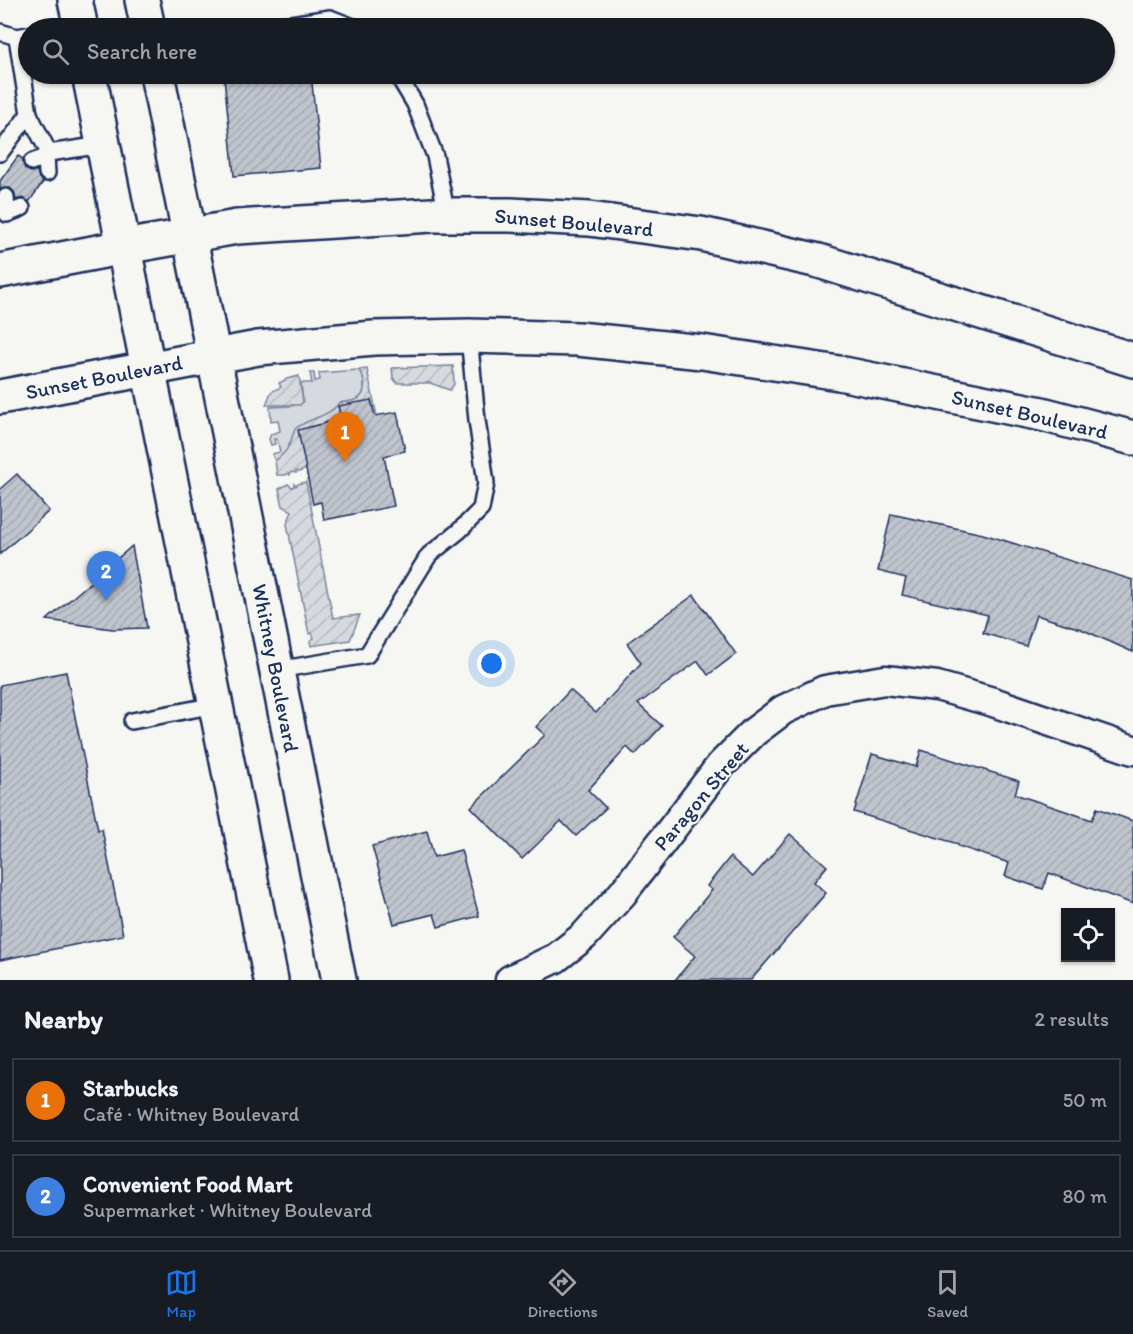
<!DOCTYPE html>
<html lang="en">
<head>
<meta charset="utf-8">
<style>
	:root { --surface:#171b24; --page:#20242c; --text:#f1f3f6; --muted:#9ea1a6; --line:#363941; --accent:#1a73e8 }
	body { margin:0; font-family:Itim,sans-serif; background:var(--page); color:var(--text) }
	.controls { position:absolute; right:18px; bottom:18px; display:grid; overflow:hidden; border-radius:0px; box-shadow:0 2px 4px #0004 }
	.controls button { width:54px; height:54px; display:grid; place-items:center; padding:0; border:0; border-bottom:2px solid var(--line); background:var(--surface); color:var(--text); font:30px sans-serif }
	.you { position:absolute; left:492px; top:664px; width:21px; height:21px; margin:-15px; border:4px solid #fff; border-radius:50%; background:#1a73e8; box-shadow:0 0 0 9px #1a73e833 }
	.badge { display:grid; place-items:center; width:39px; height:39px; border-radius:50%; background:var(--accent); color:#fff; font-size:20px; font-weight:700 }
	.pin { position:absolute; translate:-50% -50px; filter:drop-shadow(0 2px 3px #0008) }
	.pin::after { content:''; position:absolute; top:32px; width:21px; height:18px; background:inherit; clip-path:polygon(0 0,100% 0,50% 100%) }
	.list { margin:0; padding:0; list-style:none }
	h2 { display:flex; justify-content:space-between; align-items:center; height:78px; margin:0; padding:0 24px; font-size:26px }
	h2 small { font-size:20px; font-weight:400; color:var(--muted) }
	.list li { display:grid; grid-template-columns:39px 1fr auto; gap:18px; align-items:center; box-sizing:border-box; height:84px; margin:0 12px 12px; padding:0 12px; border:2px solid var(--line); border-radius:0px }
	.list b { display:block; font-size:22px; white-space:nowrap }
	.list p { margin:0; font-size:20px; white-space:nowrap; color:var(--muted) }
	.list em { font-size:20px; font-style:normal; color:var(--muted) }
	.icon { flex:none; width:33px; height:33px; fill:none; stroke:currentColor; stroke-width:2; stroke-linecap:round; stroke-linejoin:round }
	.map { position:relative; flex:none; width:1133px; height:980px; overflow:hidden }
	.search { position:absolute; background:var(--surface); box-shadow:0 2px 4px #0004; left:18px; right:18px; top:18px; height:66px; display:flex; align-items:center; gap:15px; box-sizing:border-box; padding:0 21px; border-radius:33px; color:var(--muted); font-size:22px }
	.sheet { height:270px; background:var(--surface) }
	nav { display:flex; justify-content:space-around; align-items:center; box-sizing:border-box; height:84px; border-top:2px solid var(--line); background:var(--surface); font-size:16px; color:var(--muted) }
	nav a { display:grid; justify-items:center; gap:3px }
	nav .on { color:var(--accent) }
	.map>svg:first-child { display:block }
	.grass { fill:#d6d9dd; stroke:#78849e; stroke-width:1.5 }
	.garden { fill:url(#garden-furrows); stroke:#78849e; stroke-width:1.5 }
	.building { fill:url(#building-hatch); stroke:#1b2f5e; stroke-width:1.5 }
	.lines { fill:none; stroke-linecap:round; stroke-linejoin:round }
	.service-casing { stroke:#1b2f5e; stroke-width:20 }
	.minor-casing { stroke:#1b2f5e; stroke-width:33 }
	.tertiary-casing { stroke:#1b2f5e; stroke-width:38 }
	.secondary-casing { stroke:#1b2f5e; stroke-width:38 }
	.service { stroke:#f6f6f2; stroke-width:15 }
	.minor { stroke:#f6f6f2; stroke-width:28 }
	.tertiary { stroke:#f6f6f2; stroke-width:33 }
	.secondary { stroke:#f6f6f2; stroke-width:33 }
	.labels { text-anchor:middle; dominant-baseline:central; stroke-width:4.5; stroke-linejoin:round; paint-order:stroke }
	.street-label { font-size:21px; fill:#1b2f5e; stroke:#f6f6f2 }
</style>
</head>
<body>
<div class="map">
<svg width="1133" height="980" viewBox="0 0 1133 980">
	<defs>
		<pattern id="garden-furrows" width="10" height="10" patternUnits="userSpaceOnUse" patternTransform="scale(1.5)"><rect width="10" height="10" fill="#d6d9dd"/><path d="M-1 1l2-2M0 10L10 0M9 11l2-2" fill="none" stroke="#b7bbc0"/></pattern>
		<pattern id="building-hatch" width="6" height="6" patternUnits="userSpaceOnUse" patternTransform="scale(1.5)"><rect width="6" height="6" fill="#c0c4cd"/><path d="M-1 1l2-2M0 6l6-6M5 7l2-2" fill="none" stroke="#a4a9b2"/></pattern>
	</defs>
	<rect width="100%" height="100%" fill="#f6f6f2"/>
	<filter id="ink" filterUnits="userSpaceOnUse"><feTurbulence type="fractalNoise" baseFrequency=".0167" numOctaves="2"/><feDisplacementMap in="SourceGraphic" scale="12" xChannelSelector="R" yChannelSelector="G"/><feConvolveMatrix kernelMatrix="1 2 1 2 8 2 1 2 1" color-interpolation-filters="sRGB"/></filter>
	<g filter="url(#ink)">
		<path class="grass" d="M358,370c5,4 5,6 6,13 2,18 -10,18 -25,20l-5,7 -41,26 -6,16 -12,9 -3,-7 8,-2 -3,-13h-3l1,5 -4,1 -2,-6 2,-5 9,-3 -2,-11 -7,1 -1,-14 22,-1 11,-4 -2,-19h11l-2,-10h4l1,8 5,-1 -1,-7z"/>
		<g class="garden">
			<path d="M453,366l1,18 -4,6 -20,-7h-33l-4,-5 -1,-10z"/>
			<path d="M367,369l10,47h-2l-4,-16 -32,6 2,13 -15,3 -20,47 -7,3 -3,-1v2l-5,-1 -1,3 -2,-2 -2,2h-9l-2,-14c14,-11 14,-15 20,-32 13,-11 34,-12 44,-26 15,-2 27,-2 25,-20 -1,-7 -1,-9 -6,-13z"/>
			<path d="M299,376l4,26 -3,3h-34l5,-13 10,-5 -2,-4 8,-4z"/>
			<path d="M306,482l27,136 27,-3 -10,25 -39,6 -1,-5 4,-3 -2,-5 -3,1 -22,-110 5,-13 -9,-5 -4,-17 9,-5 4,3 2,-1v-2l2,2 2,-2z"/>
		</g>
		<g class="building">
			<path d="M259,74h52l10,94 -87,8 -10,-99z"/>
			<path d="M18,156l5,3 2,10 6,3 6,-1 2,7 4,4 -14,20 -6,-4 -7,2 -2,-8 -4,-4 -10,1v-8z"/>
			<path d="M371,400l4,16 22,-4 8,39 -21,5 10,50 -70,14 -3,-18 -8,2 -15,-74 43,-11 -3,-13z"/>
			<path d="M17,474l32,37 -49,43v-65z"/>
			<path d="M891,514l92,20 150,46v72l-52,-23 -45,-14 -10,31 -43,-13 5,-18 -86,-20 4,-17 -28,-7z"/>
			<path d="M132,546l15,82 -35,1 -65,-9z"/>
			<path d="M694,595l42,59 -28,21 -10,-14 -60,43 24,22 -27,29 -8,-8 -39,43 18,18 -30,28 -15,-15 -39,38 -51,-52 74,-72 -9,-8 34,-37 26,23 45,-50 -14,-20z"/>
			<path d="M66,672l32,158 4,-1 21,106 -123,25v-275z"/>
			<path d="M921,750l98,31 -4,13 77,26 5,-12 36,13v83l-84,-31 -6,16 -38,-13 4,-13 -51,-17v-2l-104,-32 18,-58 44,13z"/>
			<path d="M427,831l7,26 27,-7 18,66 -41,11 -4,-13 -40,10 -22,-78z"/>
			<path d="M790,834l37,32 -13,16 12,11 -75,87h-76l20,-24 -22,-19 39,-47 -5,-4 23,-29 23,20z"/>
		</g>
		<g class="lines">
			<defs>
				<g id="service">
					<path d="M265,28l65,-10 26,10"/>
					<path d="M0,32l17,5 11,-2"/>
					<path d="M397,74l18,30 20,52 12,59"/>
					<path d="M29,114l20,39 -3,4"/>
					<path d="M0,153l29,-39 -12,-77"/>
					<path d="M49,153l53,-8"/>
					<path d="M32,162l14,-5 1,16"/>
					<path d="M6,197l1,17 15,-6"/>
					<path d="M277,670l90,-15 62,-100 30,-24 22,-22 5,-26 -9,-63 -8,-84"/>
					<path d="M132,721l83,-16"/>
				</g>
				<path id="minor" d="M510,980l46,-22 28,-22 38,-42 98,-128 34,-34 29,-22 42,-20 60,-10 52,6 56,16 140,48"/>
				<g id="tertiary">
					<path d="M75,0l6,28"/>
					<path d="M142,0l6,28"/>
					<path d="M89,74l182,906"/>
					<path d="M157,74l182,906"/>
				</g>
				<g id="secondary">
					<path d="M0,271l124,-24 113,-20 195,-12h78l79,4 112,15 118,27 314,99"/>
					<path d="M0,397l258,-49 116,-10 95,-2 109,3 124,13 137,21 203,41 91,24"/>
				</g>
			</defs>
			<use href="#service" class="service-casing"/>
			<use href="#minor" class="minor-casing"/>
			<use href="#tertiary" class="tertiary-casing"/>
			<use href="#secondary" class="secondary-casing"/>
			<use href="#service" class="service"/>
			<use href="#minor" class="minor"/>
			<use href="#tertiary" class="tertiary"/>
			<use href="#secondary" class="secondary"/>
		</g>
	</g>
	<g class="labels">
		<g class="street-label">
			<text transform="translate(574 222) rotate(5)">Sunset Boulevard</text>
			<text transform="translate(104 377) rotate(-11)">Sunset Boulevard</text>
			<text transform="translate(1030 414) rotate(13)">Sunset Boulevard</text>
			<text transform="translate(276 668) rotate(79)">Whitney Boulevard</text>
			<text transform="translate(701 796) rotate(-50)">Paragon Street</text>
		</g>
	</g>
</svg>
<div class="controls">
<button><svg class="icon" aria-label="locate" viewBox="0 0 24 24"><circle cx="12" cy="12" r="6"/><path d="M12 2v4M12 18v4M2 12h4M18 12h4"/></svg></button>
</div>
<div class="you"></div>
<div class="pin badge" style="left:345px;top:462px;background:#e8710a">1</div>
<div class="pin badge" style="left:106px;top:601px;background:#3f7fe0">2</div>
<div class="search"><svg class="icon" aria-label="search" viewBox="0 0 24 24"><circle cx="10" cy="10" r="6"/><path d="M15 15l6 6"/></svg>Search here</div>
</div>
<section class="sheet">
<h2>Nearby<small>2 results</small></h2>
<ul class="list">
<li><span class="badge" style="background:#e8710a">1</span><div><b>Starbucks</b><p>Café · Whitney Boulevard</p></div><em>50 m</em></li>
<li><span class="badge" style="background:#3f7fe0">2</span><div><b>Convenient Food Mart</b><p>Supermarket · Whitney Boulevard</p></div><em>80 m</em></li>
</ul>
</section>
<nav>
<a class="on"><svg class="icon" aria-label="map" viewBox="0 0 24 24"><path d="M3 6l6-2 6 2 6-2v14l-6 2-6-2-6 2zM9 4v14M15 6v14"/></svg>Map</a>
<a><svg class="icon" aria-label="directions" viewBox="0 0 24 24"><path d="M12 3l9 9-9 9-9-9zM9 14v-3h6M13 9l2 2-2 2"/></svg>Directions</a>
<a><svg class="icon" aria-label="saved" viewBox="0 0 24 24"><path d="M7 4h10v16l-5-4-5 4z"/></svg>Saved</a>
</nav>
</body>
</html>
